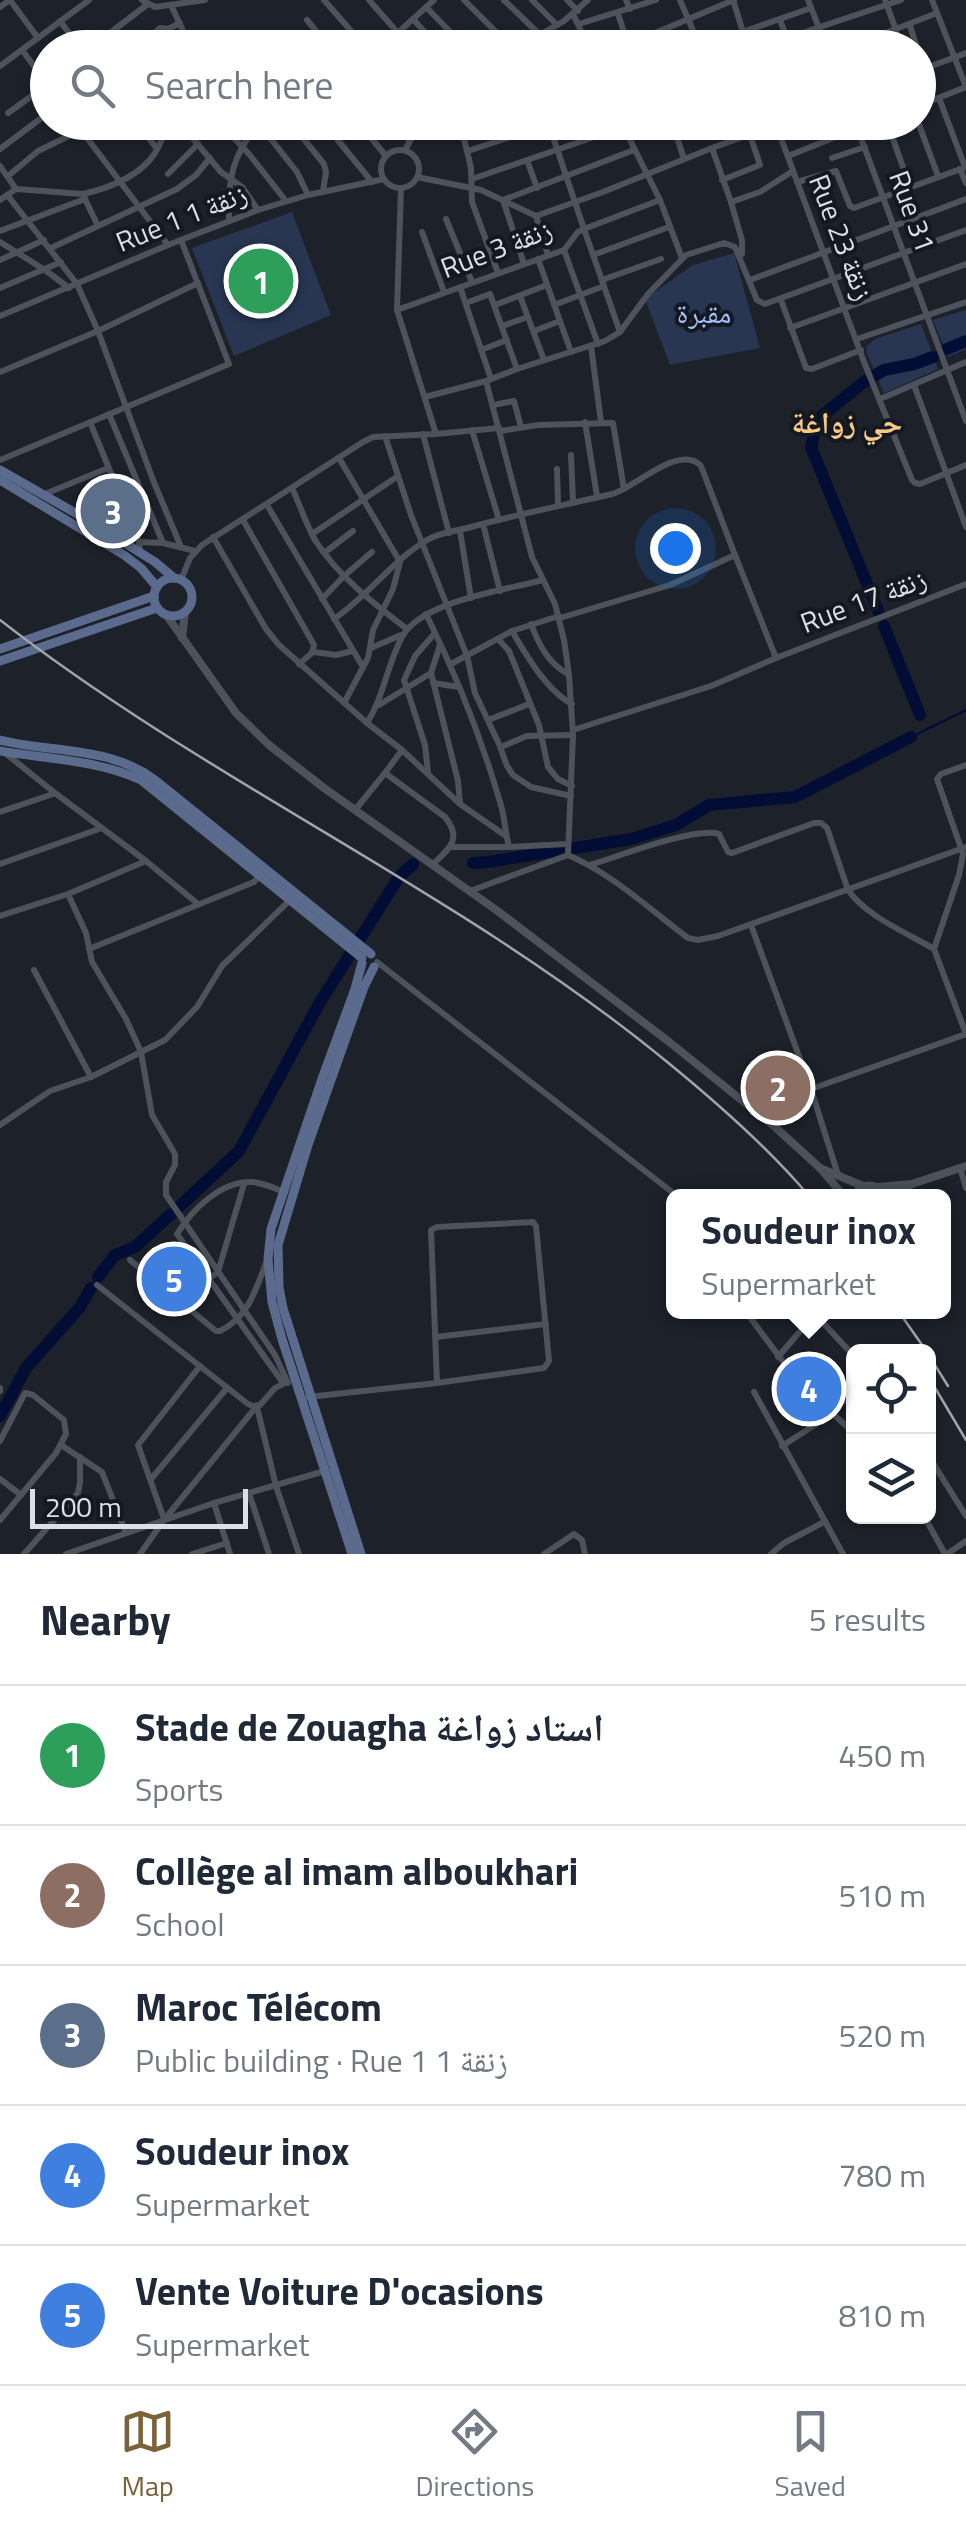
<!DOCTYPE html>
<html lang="en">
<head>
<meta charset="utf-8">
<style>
	:root { --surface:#fff; --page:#f6f6f7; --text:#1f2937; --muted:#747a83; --line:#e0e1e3; --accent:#7c6239 }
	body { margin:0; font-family:"Titillium Web","Noto Naskh Arabic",sans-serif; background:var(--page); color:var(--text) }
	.controls { position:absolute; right:30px; bottom:30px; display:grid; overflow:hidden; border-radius:15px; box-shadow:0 2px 8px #0004 }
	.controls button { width:90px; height:90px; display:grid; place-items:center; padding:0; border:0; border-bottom:2px solid var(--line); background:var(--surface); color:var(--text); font:50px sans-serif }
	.scale { position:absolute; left:30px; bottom:25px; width:218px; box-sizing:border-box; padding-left:10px; border:5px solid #dce0e6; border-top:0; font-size:28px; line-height:35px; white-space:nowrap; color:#dce0e6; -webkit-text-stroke:8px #141820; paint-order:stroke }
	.you { position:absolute; left:675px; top:548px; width:35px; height:35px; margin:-25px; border:8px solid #fff; border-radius:50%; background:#1a73e8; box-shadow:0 0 0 15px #1a73e833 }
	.badge { display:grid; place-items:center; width:65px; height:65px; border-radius:50%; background:var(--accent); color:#fff; font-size:32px; font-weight:700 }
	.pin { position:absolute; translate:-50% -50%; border:5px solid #fff; box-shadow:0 2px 10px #0006 }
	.popup { position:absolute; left:666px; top:1189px; width:285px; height:130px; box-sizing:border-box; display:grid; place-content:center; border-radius:15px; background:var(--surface); filter:drop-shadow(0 2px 8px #0005); font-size:32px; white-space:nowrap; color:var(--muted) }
	.popup b { font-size:38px; color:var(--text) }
	.popup::after { content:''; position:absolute; left:50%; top:100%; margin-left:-20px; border:20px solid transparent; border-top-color:var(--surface) }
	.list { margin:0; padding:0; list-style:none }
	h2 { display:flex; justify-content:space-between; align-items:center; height:130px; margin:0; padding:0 40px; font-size:42px }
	h2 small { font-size:32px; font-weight:400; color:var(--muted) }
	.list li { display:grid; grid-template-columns:65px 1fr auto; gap:30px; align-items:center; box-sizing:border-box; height:140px; padding:0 40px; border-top:2px solid var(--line) }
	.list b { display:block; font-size:38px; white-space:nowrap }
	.list p { margin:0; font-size:32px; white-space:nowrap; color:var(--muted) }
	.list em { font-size:32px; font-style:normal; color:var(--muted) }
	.icon { flex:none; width:55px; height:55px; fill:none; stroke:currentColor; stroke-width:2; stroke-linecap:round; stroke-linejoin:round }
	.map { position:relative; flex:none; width:966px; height:1554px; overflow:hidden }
	.search { position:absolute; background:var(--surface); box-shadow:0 2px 8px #0004; left:30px; right:30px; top:30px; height:110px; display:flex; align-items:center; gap:25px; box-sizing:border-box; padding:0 35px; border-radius:55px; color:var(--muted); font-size:38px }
	.sheet { height:830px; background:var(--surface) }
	nav { display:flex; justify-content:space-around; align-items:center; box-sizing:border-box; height:140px; border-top:2px solid var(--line); background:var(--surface); font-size:28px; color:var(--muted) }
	nav a { display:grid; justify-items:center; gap:5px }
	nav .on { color:var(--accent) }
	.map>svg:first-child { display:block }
	.green { fill:#293652 }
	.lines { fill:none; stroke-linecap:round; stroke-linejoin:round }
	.stream { stroke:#020d35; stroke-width:2.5 }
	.river { stroke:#020d35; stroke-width:12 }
	.minor { stroke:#4d525c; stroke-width:6 }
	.tertiary { stroke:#4d525c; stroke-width:8 }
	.secondary { stroke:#5b6b8d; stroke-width:9 }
	.rail { stroke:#a0a4ab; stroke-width:2.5 }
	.labels { text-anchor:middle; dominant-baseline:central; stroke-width:8; stroke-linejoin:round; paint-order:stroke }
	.street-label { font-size:28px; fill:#dce0e6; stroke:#141820 }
	.park-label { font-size:28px; fill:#a4c0fb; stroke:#141820 }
	.neighbourhood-label { font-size:30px; font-weight:bold; fill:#fac987; stroke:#141820 }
</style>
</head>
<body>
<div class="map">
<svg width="966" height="1554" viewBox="0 0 966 1554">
	<rect width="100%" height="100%" fill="#1d212a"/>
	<g class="green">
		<path d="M292,212l39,103 -97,41 -42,-108z"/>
		<path d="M734,253l26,95 -90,17 -25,-66 48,-34z"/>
		<path d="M966,310v39l-18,8 -15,-37z"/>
		<path d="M921,324l17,45 -54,24 -18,-42 1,-5 8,-7z"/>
	</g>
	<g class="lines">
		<path class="stream" d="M911,737l55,-27"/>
		<g class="river">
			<path d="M947,349l19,-8"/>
			<path d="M879,613l-68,-166 7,-28 46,-37 20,-12 30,-6 19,-7"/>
			<path d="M884,626l36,89"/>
			<path d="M473,863l15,-1 143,-23 45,-14 33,-20 86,-8 116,-60"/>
			<path d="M180,1206l59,-55 81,-149 79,-125 14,-13"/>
			<path d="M98,1277l17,-22 20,-8 36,-33"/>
			<path d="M0,1416l26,-48 54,-61 11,-19"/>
		</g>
		<g class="minor">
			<path d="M10,0l28,38"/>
			<path d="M142,0l13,7 50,-7"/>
			<path d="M324,0l42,48"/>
			<path d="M369,0l29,33 8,15"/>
			<path d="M464,0l48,48"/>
			<path d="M504,0l35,34"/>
			<path d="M532,0l25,25"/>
			<path d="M567,0l11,11"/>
			<path d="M626,0l4,9"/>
			<path d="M680,0l20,47 111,-39"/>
			<path d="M733,0l15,48"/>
			<path d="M808,0l19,48"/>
			<path d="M885,0l11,30"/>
			<path d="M932,0l34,87"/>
			<path d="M171,5l20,43"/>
			<path d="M0,7l10,-7"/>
			<path d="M426,7l40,41"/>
			<path d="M573,14l16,34"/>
			<path d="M618,14l10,30"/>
			<path d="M413,19l26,29"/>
			<path d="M307,20l23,28"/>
			<path d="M780,20l11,28"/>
			<path d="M60,21l20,27"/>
			<path d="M579,24l77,-24"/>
			<path d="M910,26l7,22"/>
			<path d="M884,34l4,14"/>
			<path d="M787,38l114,-38"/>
			<path d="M149,39l6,9"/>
			<path d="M90,48l58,-44"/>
			<path d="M139,48l21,-20 8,1 12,-6"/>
			<path d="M381,48l53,-48"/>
			<path d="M516,48l48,-27 24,-21"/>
			<path d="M619,48l115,-48"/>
			<path d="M847,48l90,-35"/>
			<path d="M22,50l26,35"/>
			<path d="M918,51l7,18"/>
			<path d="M0,66l89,-66"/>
			<path d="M918,71l48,-18"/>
			<path d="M939,98l26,69"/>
			<path d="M918,106l48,-19"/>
			<path d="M8,113l39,-28"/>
			<path d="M75,122l93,123"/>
			<path d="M137,122l20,27"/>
			<path d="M179,122l42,50 21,15 16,23"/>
			<path d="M219,122l30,32 37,47"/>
			<path d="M290,122l34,42 2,8 -3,19"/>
			<path d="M323,122l49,60"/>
			<path d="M358,122l28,34"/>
			<path d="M392,122l17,18"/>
			<path d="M460,122l11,46 1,34 26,71"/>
			<path d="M621,122l39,78 22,58"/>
			<path d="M672,122l12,37"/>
			<path d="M729,122l7,17"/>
			<path d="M775,122l89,240 48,118 3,3 5,1 46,-19"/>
			<path d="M855,122l111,299"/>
			<path d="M887,122l23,65"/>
			<path d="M918,122l20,54"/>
			<path d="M259,124l38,48 11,23"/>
			<path d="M462,126l10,-4"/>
			<path d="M712,148l19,54 29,-10 33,-21"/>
			<path d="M0,149l48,-36"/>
			<path d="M405,150l16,-28"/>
			<circle cx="400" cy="169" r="19"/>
			<path d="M468,151l87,-29"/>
			<path d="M788,156l85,-34"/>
			<path d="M832,158l33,-11"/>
			<path d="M527,160l10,28"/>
			<path d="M0,166l16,23"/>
			<path d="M960,169l6,14"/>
			<path d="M168,174l30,-30"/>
			<path d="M8,176l30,-25 43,-21"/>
			<path d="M417,177l64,13 55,26 12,39"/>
			<path d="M472,179l151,-52"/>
			<path d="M722,180l38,-15 -10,-30"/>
			<path d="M797,182l39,-11 14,35 4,2 112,-41"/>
			<path d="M401,188l-4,122 39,124"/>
			<path d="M8,196l69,88 21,47 55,149 28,67"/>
			<path d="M85,199l13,27"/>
			<path d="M0,200l16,-11 67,5"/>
			<path d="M731,202l11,38v14"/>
			<path d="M536,216l67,-24 109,-44 72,-26"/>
			<path d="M446,219l26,63"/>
			<path d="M229,220c-1,-42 3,-65 31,-98"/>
			<path d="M0,231l85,-32 -2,-5c26,-6 57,-18 72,-41 6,-10 10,-21 15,-31"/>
			<path d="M422,232l22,60"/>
			<path d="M0,242l45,28 24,18"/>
			<path d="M51,248l126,-59 19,-14 14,-17"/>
			<path d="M564,250l34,94"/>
			<path d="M593,255l76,-28"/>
			<path d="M538,259l33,93"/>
			<path d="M0,260l44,-20"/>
			<path d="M524,264l-21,-64 131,-50"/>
			<path d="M602,280l59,-21"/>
			<path d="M750,280l216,-81"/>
			<path d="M460,287l31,92"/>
			<path d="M0,288l61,-26"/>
			<path d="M520,296l24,64"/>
			<path d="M781,300l25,68 6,1 49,-19"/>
			<path d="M466,303l24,-9 27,75"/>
			<path d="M495,305l52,-20"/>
			<path d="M554,305l50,-19"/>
			<path d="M397,310l167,-60 14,-18 6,-3 -36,-107"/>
			<path d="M0,316l168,-71 90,-35 50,-15 76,-16"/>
			<path d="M502,326l26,-9"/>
			<path d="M790,328l176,-64"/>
			<path d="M534,331l26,-10"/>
			<path d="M620,332l-36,-103 76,-29"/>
			<path d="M857,339l109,-37"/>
			<path d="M591,346l10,76"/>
			<path d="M481,350l26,-10"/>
			<path d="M0,372l98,-41 100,-48"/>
			<path d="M486,381l46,176 23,47 9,36 5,35 4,60 -5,120"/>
			<path d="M914,385l52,142"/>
			<path d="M425,397l61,-16 31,-12 88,-28 15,-9 28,-38 38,-39 38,-12 11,4 22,53 8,4 201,-74"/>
			<path d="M880,399l86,-37"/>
			<path d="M493,405l21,-4 7,26"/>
			<path d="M109,414l54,129"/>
			<path d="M90,422l49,120 1,9"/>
			<path d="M585,422l12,74"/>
			<path d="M472,430l27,90"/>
			<path d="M500,431l38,-6 75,-2 11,66"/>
			<path d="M423,434l26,99"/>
			<path d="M385,436l26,79 56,141 8,37 24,51 8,22 6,9 18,12 40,9"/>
			<path d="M571,455l2,46"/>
			<path d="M339,458l61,104 -7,27 -20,41 -5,28 -24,45"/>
			<path d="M0,460l229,-96 -48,-124"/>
			<path d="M557,469l1,35"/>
			<path d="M292,488c8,17 14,36 23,52 22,35 59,64 92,89"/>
			<path d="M45,494l63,-26"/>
			<path d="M267,505l96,162"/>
			<path d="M243,520l71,125 -2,8 -13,11"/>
			<path d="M94,523l32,-9"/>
			<path d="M483,524l17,67"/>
			<path d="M460,531l11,67"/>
			<path d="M312,534l86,-58"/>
			<path d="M213,537l53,92 13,16 88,78 35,27 58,54 46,32"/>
			<path d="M139,542l24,1 32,8"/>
			<path d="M324,553l29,-22"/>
			<path d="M181,580l9,-22 12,-13 161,-103 10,-5 63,-3 63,-6"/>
			<path d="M322,599l22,-23 28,-24"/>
			<path d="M426,614c30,60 55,123 74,188 5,15 5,30 9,45"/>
			<path d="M560,618l110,-33 65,-30 41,103 -65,28 -138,44"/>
			<path d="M334,619c34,-23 59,-59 93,-79 13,-8 30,-9 44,-13 47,-13 94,-22 141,-33 23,-6 67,-51 89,-28l34,89"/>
			<path d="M531,624c8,21 17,39 37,50"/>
			<path d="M512,631c14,24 35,60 60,73"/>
			<path d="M498,639l11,12 30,74 9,42 10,12 14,7"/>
			<path d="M440,645l-9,28 27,108 2,22"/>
			<path d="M371,648l30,-13"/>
			<path d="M314,652l22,3 17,-4"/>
			<path d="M776,658l190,-74"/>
			<path d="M451,664l61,-33 47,-15"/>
			<path d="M433,683l26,4"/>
			<path d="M379,705l52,-32"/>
			<path d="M488,720l41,-16"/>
			<path d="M367,723c17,-27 20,-58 35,-86 19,-36 104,-47 141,-57"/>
			<path d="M501,747l26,-11 46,-1"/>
			<path d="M966,765l-25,9 -4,5 26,75 -4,21 -25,74 32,85"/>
			<path d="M428,772l-3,-27 -21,-65 11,-24 20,-23"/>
			<path d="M385,773l17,-23"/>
			<path d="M355,810l30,-37 60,44c18,22 4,32 -12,47"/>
			<path d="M0,812l53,-18"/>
			<path d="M451,847h58l58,-3"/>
			<path d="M146,861l52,43"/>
			<path d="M0,864l99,-35"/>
			<path d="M590,865c27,-8 107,-39 129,-31l9,18 4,1 82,-30h7l6,5 21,62c18,26 59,43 86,59"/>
			<path d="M470,891l98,-36c46,20 80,53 120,83l10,2 20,-4 248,-89"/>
			<path d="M68,894l18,39 6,29 34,57 15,33 11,63 23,39v11l-9,17v13l109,160 13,28"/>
			<path d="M0,916l68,-22 78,-33 -91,-68 -50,-40"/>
			<path d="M751,925l60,164 27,86"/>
			<path d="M89,949l165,-67 6,-7"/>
			<path d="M377,962l300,234"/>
			<path d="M34,970l57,107"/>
			<path d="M0,1125l50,-34 41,-14 74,-37 32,-33 25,-41 68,-66"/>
			<path d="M775,1127l19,-26 17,-12 155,-55"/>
			<path d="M960,1168l6,20"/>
			<path d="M130,1260l86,71h4c29,-14 36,-42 47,-71"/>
			<path d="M208,1279l10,-7 26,-88"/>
			<path d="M97,1285l151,119 5,2 7,-1 15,-17 10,-5"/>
			<path d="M746,1312l53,71 55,50"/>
			<path d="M813,1312l41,44"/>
			<path d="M436,1337l110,-13"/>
			<path d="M778,1357l37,-43"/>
			<path d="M283,1383l-106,-149c15,-24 44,-54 76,-52 11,1 21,6 31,10"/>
			<path d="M0,1388v3"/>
			<path d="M754,1392l89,162"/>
			<path d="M308,1397l129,-14 107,-15 5,-7 -13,-135 -3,-4 -96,5 -6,3 6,153"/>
			<path d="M257,1407l19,79 23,68"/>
			<path d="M0,1441l25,-48 8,2 31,25 2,14 -10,19 -56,67"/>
			<path d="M61,1445l41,27 24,61"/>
			<path d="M782,1446l36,-23 36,-31"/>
			<path d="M928,1455l38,61"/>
			<path d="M152,1478l75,-90"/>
			<path d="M0,1479l21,16"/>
			<path d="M249,1493l20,61"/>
			<path d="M214,1503l16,51"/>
			<path d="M924,1516l21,38"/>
			<path d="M164,1519l-26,-74 62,-79"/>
			<path d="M24,1554l54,-61 2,-11v-25"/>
			<path d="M66,1554l148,-51 111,-32"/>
			<path d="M140,1554l24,-34 92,-113"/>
			<path d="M192,1554l35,-11"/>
			<path d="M544,1554l30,-20 8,6 3,14"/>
			<path d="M771,1554l13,-11 40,-21"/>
			<path d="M947,1554l19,-13"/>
		</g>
		<g class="tertiary">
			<path d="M167,616l69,97 33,32 55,43 175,124 169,129 107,86 45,41 24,28"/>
			<path d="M182,638l3,-26"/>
			<path d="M820,1168l43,18"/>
			<path d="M878,1187l34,-3 54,-18"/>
			<path d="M854,1196c8,-14 23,-14 31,0"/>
			<path d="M897,1196l15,-12"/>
		</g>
		<g class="secondary">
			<path d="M0,470l93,53 62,39 19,16"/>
			<path d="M0,480l124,75 17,13 16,19"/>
			<circle cx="173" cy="597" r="19"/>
			<path d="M0,649l154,-53"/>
			<path d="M0,661l157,-53"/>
			<path d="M0,740c53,13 110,6 155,40l216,174"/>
			<path d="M0,751c47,8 97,9 141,29l221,178"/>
			<path d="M352,1554l-70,-215 -10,-37 -4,-43 3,-30 52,-153 32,-87 7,-26"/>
			<path d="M361,1554l-78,-246 -4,-21 -1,-42 30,-100 56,-158 10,-20"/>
		</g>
		<g class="rail">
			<path d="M0,620c211,164 459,271 666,441 49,40 102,86 143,135"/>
			<path d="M899,1312l28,40"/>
			<path d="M928,1354l20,32"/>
			<path d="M928,1376l38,64"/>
		</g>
	</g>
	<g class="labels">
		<g class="street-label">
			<text transform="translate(913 211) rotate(70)">Rue 31</text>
			<text transform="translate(181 217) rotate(-22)">Rue 1 زنقة 1</text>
			<text transform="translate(842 237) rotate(69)">Rue 23 زنقة</text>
			<text transform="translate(496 248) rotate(-21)">Rue 3 زنقة</text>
			<text transform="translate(863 600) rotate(-21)">Rue 17 زنقة</text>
		</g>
		<g class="park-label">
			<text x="704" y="312">مقبرة</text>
		</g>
		<g class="neighbourhood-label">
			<text x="847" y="422">حي زواغة</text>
		</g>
	</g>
</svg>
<div class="controls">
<button><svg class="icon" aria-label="locate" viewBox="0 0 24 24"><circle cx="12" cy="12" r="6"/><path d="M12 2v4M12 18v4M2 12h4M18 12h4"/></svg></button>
<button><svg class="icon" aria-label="layers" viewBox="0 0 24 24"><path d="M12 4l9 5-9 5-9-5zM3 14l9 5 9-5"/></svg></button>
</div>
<div class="scale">200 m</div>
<div class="you"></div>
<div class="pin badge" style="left:261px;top:281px;background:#2e9e5b">1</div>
<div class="pin badge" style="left:778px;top:1088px;background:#8d6e63">2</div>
<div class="pin badge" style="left:113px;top:511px;background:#5c6f8a">3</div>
<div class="pin badge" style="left:809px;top:1389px;background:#3f7fe0">4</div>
<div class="popup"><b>Soudeur inox</b>Supermarket</div>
<div class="pin badge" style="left:174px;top:1279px;background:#3f7fe0">5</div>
<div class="search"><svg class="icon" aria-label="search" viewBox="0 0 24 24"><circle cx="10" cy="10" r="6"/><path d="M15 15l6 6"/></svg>Search here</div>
</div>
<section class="sheet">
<h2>Nearby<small>5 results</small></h2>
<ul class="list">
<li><span class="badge" style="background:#2e9e5b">1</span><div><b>Stade de Zouagha استاد زواغة</b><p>Sports</p></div><em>450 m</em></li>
<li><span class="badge" style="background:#8d6e63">2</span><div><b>Collège al imam alboukhari</b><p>School</p></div><em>510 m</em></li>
<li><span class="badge" style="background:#5c6f8a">3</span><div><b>Maroc Télécom</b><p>Public building · Rue 1 زنقة 1</p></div><em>520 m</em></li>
<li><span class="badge" style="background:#3f7fe0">4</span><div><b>Soudeur inox</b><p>Supermarket</p></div><em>780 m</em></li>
<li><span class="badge" style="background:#3f7fe0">5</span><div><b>Vente Voiture D'ocasions</b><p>Supermarket</p></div><em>810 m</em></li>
</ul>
</section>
<nav>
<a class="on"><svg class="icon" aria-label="map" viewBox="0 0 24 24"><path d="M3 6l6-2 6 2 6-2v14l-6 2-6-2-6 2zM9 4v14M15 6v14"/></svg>Map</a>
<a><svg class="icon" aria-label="directions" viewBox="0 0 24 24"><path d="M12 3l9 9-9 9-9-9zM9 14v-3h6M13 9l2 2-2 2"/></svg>Directions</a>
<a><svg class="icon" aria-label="saved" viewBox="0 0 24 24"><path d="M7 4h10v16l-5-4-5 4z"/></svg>Saved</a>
</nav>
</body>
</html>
